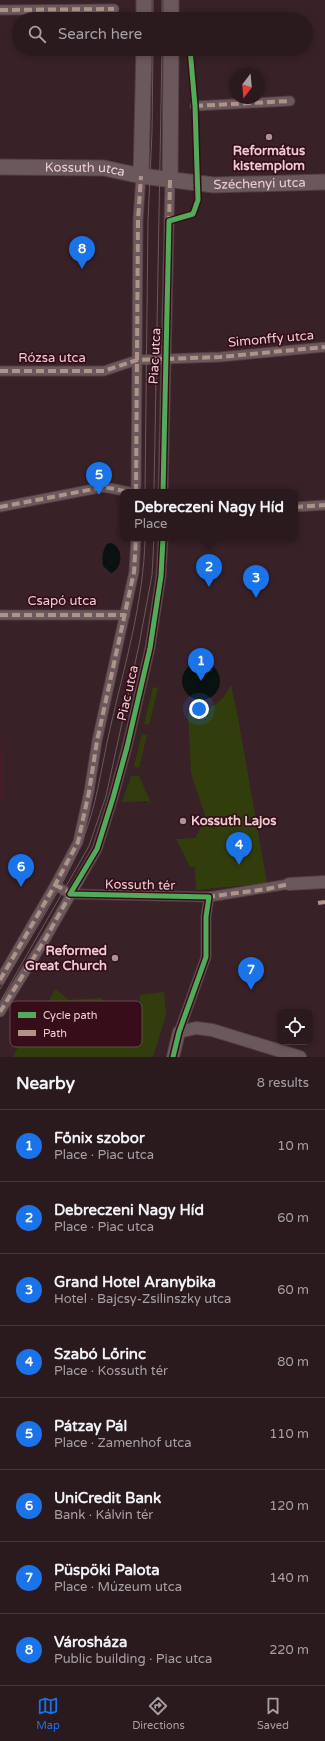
<!DOCTYPE html>
<html lang="en">
<head>
<meta charset="utf-8">
<style>
	:root { --surface:#2a191d; --page:#36262a; --text:#f1f3f6; --muted:#a5a0a4; --line:#46383b; --accent:#1a73e8 }
	body { margin:0; font-family:"Varela Round",sans-serif; background:var(--page); color:var(--text) }
	.controls { position:absolute; right:12px; bottom:12px; display:grid; overflow:hidden; border-radius:8px; box-shadow:0 2px 6px #0003 }
	.controls button { width:36px; height:36px; display:grid; place-items:center; padding:0; border:0; border-bottom:1px solid var(--line); background:var(--surface); color:var(--text); font:20px sans-serif }
	.compass { position:absolute; left:229px; top:68px; width:36px; height:36px; border-radius:50%; background:var(--surface); box-shadow:0 2px 6px #0003; rotate:196deg }
	.you { position:absolute; left:199px; top:709px; width:14px; height:14px; margin:-10px; border:3px solid #fff; border-radius:50%; background:#1a73e8; box-shadow:0 0 0 6px #1a73e833 }
	.badge { display:grid; place-items:center; width:26px; height:26px; border-radius:50%; background:var(--accent); color:#fff; font-size:13px; font-weight:700 }
	.pin { position:absolute; translate:-50% -33px; filter:drop-shadow(0 1px 2px #0008) }
	.pin::after { content:''; position:absolute; top:21px; width:14px; height:12px; background:inherit; clip-path:polygon(0 0,100% 0,50% 100%) }
	.popup { position:absolute; left:120px; top:489px; width:178px; height:52px; box-sizing:border-box; display:grid; place-content:center; border-radius:8px; background:var(--surface); filter:drop-shadow(0 1px 3px #0005); font-size:13px; white-space:nowrap; color:var(--muted) }
	.popup b { font-size:15px; color:var(--text) }
	.popup::after { content:''; position:absolute; left:50%; top:100%; margin-left:-8px; border:8px solid transparent; border-top-color:var(--surface) }
	.list { margin:0; padding:0; list-style:none }
	h2 { display:flex; justify-content:space-between; align-items:center; height:52px; margin:0; padding:0 16px; font-size:17px }
	h2 small { font-size:13px; font-weight:400; color:var(--muted) }
	.list li { display:grid; grid-template-columns:26px 1fr auto; gap:12px; align-items:center; box-sizing:border-box; height:72px; padding:0 16px; border-top:1px solid var(--line) }
	.list b { display:block; font-size:15px; white-space:nowrap }
	.list p { margin:0; font-size:13px; white-space:nowrap; color:var(--muted) }
	.list em { font-size:13px; font-style:normal; color:var(--muted) }
	.icon { flex:none; width:22px; height:22px; fill:none; stroke:currentColor; stroke-width:2; stroke-linecap:round; stroke-linejoin:round }
	.map { position:relative; flex:none; width:325px; height:1057px; overflow:hidden }
	.search { position:absolute; background:var(--surface); box-shadow:0 2px 6px #0003; left:12px; right:12px; top:12px; height:44px; display:flex; align-items:center; gap:10px; box-sizing:border-box; padding:0 14px; border-radius:22px; color:var(--muted); font-size:15px }
	.sheet { height:628px; background:var(--surface) }
	nav { display:flex; justify-content:space-around; align-items:center; box-sizing:border-box; height:56px; border-top:1px solid var(--line); background:var(--surface); font-size:11px; color:var(--muted) }
	nav a { display:grid; justify-items:center; gap:2px }
	nav .on { color:var(--accent) }
	.map>svg:first-child { display:block }
	.built { fill:#4c1d29 }
	.green { fill:#313e0b }
	.water { fill:#091210 }
	.lines { fill:none; stroke-linecap:round; stroke-linejoin:round }
	.pedestrian-casing { stroke:#533e43; stroke-width:11 }
	.minor-casing { stroke:#533e43; stroke-width:14 }
	.tertiary-casing { stroke:#533e43; stroke-width:17 }
	.pedestrian { stroke:#6b585d; stroke-width:9 }
	.minor { stroke:#6b585d; stroke-width:12 }
	.tertiary { stroke:#6b585d; stroke-width:15 }
	.tram { stroke:#6b585d; stroke-width:1 }
	.quiet { stroke:#af9288; stroke-width:4; stroke-dasharray:8 4; stroke-linecap:butt }
	.cycleway-casing { stroke:#360d18; stroke-width:8 }
	.cycleway { stroke:#51ab58; stroke-width:5 }
	.poi-dot { fill:#ac9196; stroke:#360d18; stroke-width:1.5 }
	.labels { text-anchor:middle; dominant-baseline:central; stroke-width:3.5; stroke-linejoin:round; paint-order:stroke }
	.poi-label { font-size:13px; font-weight:bold; fill:#ebcdd2; stroke:#360d18 }
	.street-label { font-size:13px; fill:#ebcdd2; stroke:#360d18 }
	.key { fill:#360d18; stroke:#6c4750; stroke-width:1 }
	.key-label { font-size:11px; fill:#ebcdd2 }
</style>
</head>
<body>
<div class="map">
<svg width="325" height="1057" viewBox="0 0 325 1057">
	<rect width="100%" height="100%" fill="#382127"/>
	<path class="built" d="M0,736l3,62 -3,2z"/>
	<g class="green">
		<path d="M231,684l8,39 28,160 -71,7 -1,-23h-5l-14,-28 19,-1 11,-20 -15,-45 -3,-60c22,-5 33,-6 43,-29z"/>
		<path d="M153,687l5,1 -9,37 -5,-1z"/>
		<path d="M142,734l5,1 -8,33 -5,-2z"/>
		<path d="M131,776h8l12,27 -3,-2 -26,1z"/>
		<path d="M55,989l14,11 33,-2 1,7 37,-3v-7l24,-3 2,23 -13,42h-140l17,-34 9,-3z"/>
	</g>
	<g class="water">
		<path d="M111,543c13,4 12,26 0,30l-8,-7c-1,-9 -1,-14 4,-22z"/>
		<circle cx="201" cy="681" r="19"/>
	</g>
	<g class="lines">
		<defs>
			<g id="pedestrian">
				<path d="M0,10l114,-1"/>
				<path d="M195,106l95,-5"/>
				<path d="M0,371h104l33,-11 83,-3 105,-10"/>
				<path d="M136,492l2,-272 3,-44"/>
				<path d="M163,492l7,-312"/>
				<path d="M0,507l104,-20 26,5"/>
				<path d="M295,507l30,-2"/>
				<path d="M0,615h125"/>
				<path d="M55,885l15,9 139,3 80,-13"/>
				<path d="M0,980l55,-95 23,-43 11,-50 8,-51 37,-169 2,-34"/>
				<path d="M0,1012l46,-74 51,-89 16,-51 14,-51 23,-99 11,-72 2,-38"/>
				<path d="M179,1032l27,-75v-40l3,-20"/>
			</g>
			<g id="minor">
				<path d="M289,884l36,-2"/>
				<path d="M173,1057l6,-25 17,-4 16,2 88,27"/>
			</g>
			<g id="tertiary">
				<path d="M144,19v-19"/>
				<path d="M171,19v-19"/>
				<path id="s1" d="M0,167l104,1 37,8 73,9 111,-3"/>
				<path d="M141,176l3,-127"/>
				<path d="M170,180l1,-131"/>
			</g>
		</defs>
		<use href="#pedestrian" class="pedestrian-casing"/>
		<use href="#minor" class="minor-casing"/>
		<use href="#tertiary" class="tertiary-casing"/>
		<use href="#pedestrian" class="pedestrian"/>
		<use href="#minor" class="minor"/>
		<use href="#tertiary" class="tertiary"/>
		<g class="tram">
			<path d="M153,19v-19"/>
			<path d="M162,19v-19"/>
			<path d="M145,492l3,-272 4,-88 1,-83"/>
			<path d="M154,492l8,-443"/>
			<path d="M0,989c27,-47 60,-95 81,-145 16,-37 20,-77 29,-115 14,-62 34,-128 35,-191"/>
			<path d="M0,1002l89,-156 17,-50 33,-151 13,-70 2,-37"/>
		</g>
		<g class="quiet">
			<path d="M0,10l114,-1"/>
			<path d="M195,106l95,-5"/>
			<path d="M169,224l1,-44"/>
			<path d="M0,371h104l33,-11 83,-3 105,-10"/>
			<path d="M136,492l2,-272 3,-44"/>
			<path d="M0,507l104,-20 26,5"/>
			<path d="M295,507l30,-2"/>
			<path d="M0,615h125"/>
			<path d="M55,885l18,9"/>
			<path d="M207,897l60,-8 22,-5"/>
			<path d="M318,903l7,-1"/>
			<path d="M0,980l55,-95 23,-43 11,-50 8,-51 37,-169 2,-34"/>
			<path d="M0,1012l46,-74 26,-47"/>
		</g>
		<defs>
			<g id="cycleway">
				<path d="M163,492l6,-271 24,-7 5,-14 -3,-94 -5,-57"/>
				<path d="M163,538l-2,38 -11,72 -23,99 -14,51 -16,51 -27,45 139,3 -3,20v40l-27,75 -6,25"/>
			</g>
		</defs>
		<use href="#cycleway" class="cycleway-casing"/>
		<use href="#cycleway" class="cycleway"/>
	</g>
	<g class="poi-dot">
		<circle cx="269" cy="137" r="4"/>
		<circle cx="183" cy="821" r="4"/>
		<circle cx="115" cy="958" r="4"/>
	</g>
	<g class="labels">
		<g class="poi-label">
			<text x="269" y="151">Református<tspan x="269" dy="15">kistemplom</tspan></text>
			<text x="191" y="821" text-anchor="start">Kossuth Lajos</text>
			<text x="107" y="951" text-anchor="end">Reformed<tspan x="107" dy="15">Great Church</tspan></text>
		</g>
		<g class="street-label">
			<text stroke="none"><textPath href="#s1" startOffset="85">Kossuth utca</textPath></text>
			<text stroke="none"><textPath href="#s1" startOffset="261">Széchenyi utca</textPath></text>
			<text transform="translate(271 339) rotate(-5)">Simonffy utca</text>
			<text transform="translate(155 356) rotate(-87)">Piac utca</text>
			<text x="52" y="358">Rózsa utca</text>
			<text x="62" y="601">Csapó utca</text>
			<text transform="translate(128 693) rotate(-77)">Piac utca</text>
			<text transform="translate(140 885) rotate(1)">Kossuth tér</text>
		</g>
	</g>
	<rect x="10" y="1001" width="132" height="46" rx="6" class="key"/>
	<rect x="18" y="1012" width="18" height="6" fill="#51ab58"/>
	<rect x="18" y="1030" width="18" height="6" fill="#af9288"/>
	<g class="key-label">
		<text x="43" y="1019">Cycle path</text>
		<text x="43" y="1037">Path</text>
	</g>
</svg>
<div class="controls">
<button><svg class="icon" aria-label="locate" viewBox="0 0 24 24"><circle cx="12" cy="12" r="6"/><path d="M12 2v4M12 18v4M2 12h4M18 12h4"/></svg></button>
</div>
<svg class="compass" viewBox="-18 -18 36 36"><path d="M0-13l5 13h-10z" fill="#e53935"/><path d="M0 13l5-13h-10z" fill="#a5a0a4"/></svg>
<div class="you"></div>
<div class="pin badge" style="left:201px;top:681px">1</div>
<div class="pin badge" style="left:209px;top:587px">2</div>
<div class="popup"><b>Debreczeni Nagy Híd</b>Place</div>
<div class="pin badge" style="left:256px;top:598px">3</div>
<div class="pin badge" style="left:239px;top:865px">4</div>
<div class="pin badge" style="left:99px;top:495px">5</div>
<div class="pin badge" style="left:21px;top:887px">6</div>
<div class="pin badge" style="left:251px;top:990px">7</div>
<div class="pin badge" style="left:82px;top:269px">8</div>
<div class="search"><svg class="icon" aria-label="search" viewBox="0 0 24 24"><circle cx="10" cy="10" r="6"/><path d="M15 15l6 6"/></svg>Search here</div>
</div>
<section class="sheet">
<h2>Nearby<small>8 results</small></h2>
<ul class="list">
<li><span class="badge">1</span><div><b>Főnix szobor</b><p>Place · Piac utca</p></div><em>10 m</em></li>
<li><span class="badge">2</span><div><b>Debreczeni Nagy Híd</b><p>Place · Piac utca</p></div><em>60 m</em></li>
<li><span class="badge">3</span><div><b>Grand Hotel Aranybika</b><p>Hotel · Bajcsy-Zsilinszky utca</p></div><em>60 m</em></li>
<li><span class="badge">4</span><div><b>Szabó Lőrinc</b><p>Place · Kossuth tér</p></div><em>80 m</em></li>
<li><span class="badge">5</span><div><b>Pátzay Pál</b><p>Place · Zamenhof utca</p></div><em>110 m</em></li>
<li><span class="badge">6</span><div><b>UniCredit Bank</b><p>Bank · Kálvin tér</p></div><em>120 m</em></li>
<li><span class="badge">7</span><div><b>Püspöki Palota</b><p>Place · Múzeum utca</p></div><em>140 m</em></li>
<li><span class="badge">8</span><div><b>Városháza</b><p>Public building · Piac utca</p></div><em>220 m</em></li>
</ul>
</section>
<nav>
<a class="on"><svg class="icon" aria-label="map" viewBox="0 0 24 24"><path d="M3 6l6-2 6 2 6-2v14l-6 2-6-2-6 2zM9 4v14M15 6v14"/></svg>Map</a>
<a><svg class="icon" aria-label="directions" viewBox="0 0 24 24"><path d="M12 3l9 9-9 9-9-9zM9 14v-3h6M13 9l2 2-2 2"/></svg>Directions</a>
<a><svg class="icon" aria-label="saved" viewBox="0 0 24 24"><path d="M7 4h10v16l-5-4-5 4z"/></svg>Saved</a>
</nav>
</body>
</html>
